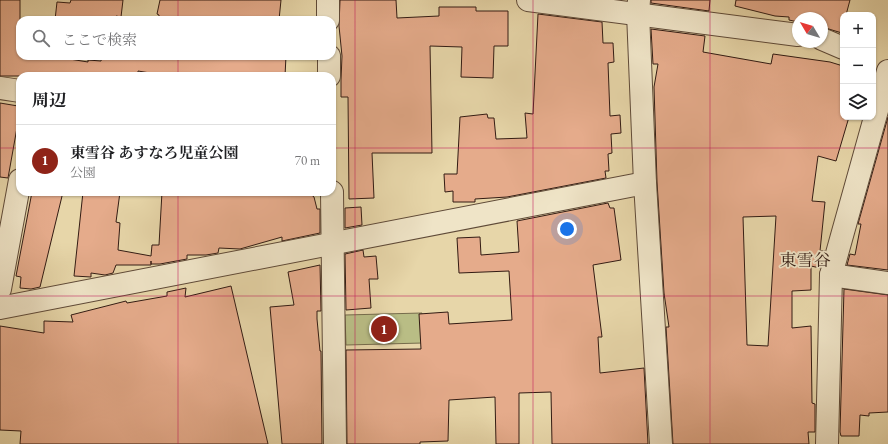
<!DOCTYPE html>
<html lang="ja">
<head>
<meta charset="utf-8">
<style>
	:root { --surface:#fff; --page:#f6f6f6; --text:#202124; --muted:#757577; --line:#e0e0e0; --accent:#8f2418 }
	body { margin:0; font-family:"EB Garamond","Noto Serif JP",serif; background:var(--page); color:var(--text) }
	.controls { position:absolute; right:12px; top:12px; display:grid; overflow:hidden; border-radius:8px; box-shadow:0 1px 3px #0004 }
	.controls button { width:36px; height:36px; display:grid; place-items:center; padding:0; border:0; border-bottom:1px solid var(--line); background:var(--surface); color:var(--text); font:20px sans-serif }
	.compass { position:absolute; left:792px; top:12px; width:36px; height:36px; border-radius:50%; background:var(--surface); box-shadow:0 1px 3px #0004; rotate:308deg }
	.you { position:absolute; left:567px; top:229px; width:14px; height:14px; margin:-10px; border:3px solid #fff; border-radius:50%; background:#1a73e8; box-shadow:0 0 0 6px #1a73e833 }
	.badge { display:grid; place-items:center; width:26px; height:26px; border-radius:50%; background:var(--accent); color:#fff; font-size:13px; font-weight:700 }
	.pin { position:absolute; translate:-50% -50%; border:2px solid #fff; box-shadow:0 1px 4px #0006 }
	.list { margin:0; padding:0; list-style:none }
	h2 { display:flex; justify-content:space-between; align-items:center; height:52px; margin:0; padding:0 16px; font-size:17px }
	h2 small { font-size:13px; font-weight:400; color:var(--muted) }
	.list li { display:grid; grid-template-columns:26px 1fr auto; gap:12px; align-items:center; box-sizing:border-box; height:72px; padding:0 16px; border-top:1px solid var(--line) }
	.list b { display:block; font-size:15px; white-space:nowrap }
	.list p { margin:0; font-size:13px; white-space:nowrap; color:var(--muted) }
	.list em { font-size:13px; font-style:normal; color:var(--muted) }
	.icon { flex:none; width:22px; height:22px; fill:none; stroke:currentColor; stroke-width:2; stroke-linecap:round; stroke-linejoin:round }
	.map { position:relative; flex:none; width:888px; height:444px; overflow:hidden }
	.search { position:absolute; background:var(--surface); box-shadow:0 1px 3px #0004; left:16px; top:16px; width:320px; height:44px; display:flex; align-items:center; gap:10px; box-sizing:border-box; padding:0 14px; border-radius:12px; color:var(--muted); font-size:15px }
	.panel { position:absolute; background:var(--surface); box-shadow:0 1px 3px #0004; left:16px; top:72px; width:320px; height:124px; border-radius:12px }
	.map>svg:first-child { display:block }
	.green { fill:#b9bd85; stroke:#766c4c }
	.building { fill:#e5ab8b; stroke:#321b13; fill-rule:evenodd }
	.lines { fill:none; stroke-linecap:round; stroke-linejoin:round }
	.minor-casing { stroke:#5f4a38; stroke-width:24 }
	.minor { stroke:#efe4c7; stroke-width:22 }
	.grid { fill:none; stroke:#c2185b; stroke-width:1; stroke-opacity:0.55 }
	.labels { text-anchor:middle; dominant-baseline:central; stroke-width:3.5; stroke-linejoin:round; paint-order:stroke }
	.quarter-label { font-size:17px; fill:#321b13; stroke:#efe4c7 }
</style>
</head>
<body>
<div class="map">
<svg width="888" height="444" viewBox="0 0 888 444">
	<rect width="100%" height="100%" fill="#e7d6a9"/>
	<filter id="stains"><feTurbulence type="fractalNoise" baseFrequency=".005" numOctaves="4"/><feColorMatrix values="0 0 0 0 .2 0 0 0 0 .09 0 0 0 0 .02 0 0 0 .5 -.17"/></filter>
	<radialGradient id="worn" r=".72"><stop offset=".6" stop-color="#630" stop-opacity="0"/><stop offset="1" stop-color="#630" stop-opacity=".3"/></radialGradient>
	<path class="green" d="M422,313l1,30 -77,2 -1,-30z"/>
	<g class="building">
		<path d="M0,0h20v56h31l37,6v-2l13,1 1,-5h184l-1,20 -47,-2v2h-70l-30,-5v5h-138z"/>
		<path d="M71,0h52l-2,17 -5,-1v4h-61l2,-18 13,1z"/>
		<path d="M160,0h121l-2,20h-120v-5l-2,-1z"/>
		<path d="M340,0h56l1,18 42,-2v-9h37v4h32v35h-14l-1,32 -32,-1 1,-30 -32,-1 2,107h-60l2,45 -25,1 -1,-102h-7v-17l1,-24 -3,-30z"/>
		<path d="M651,0h59l-1,11 -58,-8z"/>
		<path d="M736,0h114l-4,15h-3l-1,18 -20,-6v-9h-24v4l-9,-2v-3l-14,-1 -40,-10z"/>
		<path d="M538,14l64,8 1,21h10l1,19 -6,1 2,53 10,-1 1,18 -10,1 1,19 -4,1 1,17h-4l1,7 -99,19 -32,2v3h-22v-11l-8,1 -1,-18h13l3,-57 27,-3 1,4h6l2,21 31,-1 -2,-25 8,1z"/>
		<path d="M651,29l54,7 -2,16 68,12 2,-10 57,8 13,4v51h6l-13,44 -18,-5 -6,45 13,1 -5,49h5l-5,17 -9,-2v24l-19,1v37l19,-2 1,77 3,1v28h-7l1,12h-136l-7,-117h3l-5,-34 -7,-111 -3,-95 4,-23h-5zM776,216l-8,130 -21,-1 -4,-128z"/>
		<path d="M0,103l18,3 -1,4 3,1 -12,67 -8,-1z"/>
		<path d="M888,117v153l-41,-5 3,-11 5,1 6,-31h-3z"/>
		<path d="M32,192h31l-23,95 -9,2 -11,-1 1,-11 -5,-1z"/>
		<path d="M83,192h37l-4,30 4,1 -2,27 33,6 1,-11h7l3,-53h68l19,2 59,-2 6,5 3,12h3v24l-38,8v-4l-42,12 -21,-1 -1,5 -12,2h-19v4l-27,5h-9v-3v4h-35l-3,8 -8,2 -14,-2v4l-17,-1z"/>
		<path d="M608,203l2,5h4l7,52 -28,5 9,72h-4l2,36 44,-5 4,76h-96l-1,-52 -32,1v51h-23l-1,-47 -46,3 -1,41 -28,1v2h-73l-1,-94 75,-1 -2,-35 29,-2 1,12 63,-4 -3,-49 -50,2 -2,-35 23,-1 1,18 38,-3 -2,-31z"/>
		<path d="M361,207l1,18 -17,3v-20z"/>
		<path d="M363,250l1,7 12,-1 2,23h-9l2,29 -25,2 -1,-56z"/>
		<path d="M320,265l1,46h-4v8l3,32h1l1,93h-40l-12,-137 24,-2 -6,-33z"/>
		<path d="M231,286l37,158h-248l1,-13 -21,-1v-104l44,7v-12l29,1 -2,-7 55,-14 1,2 40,-7v-4l19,-4 -1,9z"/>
		<path d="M844,289l44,6v117l-19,1v3l-9,-1 -1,21h-18l-1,-4z"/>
	</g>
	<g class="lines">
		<defs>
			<g id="minor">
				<path d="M328,0v20"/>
				<path d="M528,0l270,35"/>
				<path d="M639,0l-1,13 7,170 16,261"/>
				<path d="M822,39l21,9"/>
				<path d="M329,56v20"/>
				<path d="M0,88l20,3"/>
				<path d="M332,192l3,252"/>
				<path d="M831,275l57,8"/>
				<path d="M0,289l20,-109"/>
				<path d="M0,308l645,-125"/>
				<path d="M827,444l4,-169 57,-204"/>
			</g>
		</defs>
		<use href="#minor" class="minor-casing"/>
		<use href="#minor" class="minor"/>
	</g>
	<path class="grid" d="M178,0v20M355,0v444M533,0v444M710,0v444M178,56v20M0,148h20M332,148h556M178,192v252M0,296h888"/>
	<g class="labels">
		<g class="quarter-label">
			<text x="805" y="260">東雪谷</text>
		</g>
	</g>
	<rect width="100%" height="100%" filter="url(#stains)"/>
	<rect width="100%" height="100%" fill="url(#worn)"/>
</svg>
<div class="controls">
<button>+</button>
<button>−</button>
<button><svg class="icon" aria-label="layers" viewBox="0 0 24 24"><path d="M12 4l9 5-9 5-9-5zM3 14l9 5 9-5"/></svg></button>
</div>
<svg class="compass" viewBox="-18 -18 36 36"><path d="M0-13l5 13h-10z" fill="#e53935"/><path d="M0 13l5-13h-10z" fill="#757577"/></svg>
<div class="you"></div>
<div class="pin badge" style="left:384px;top:329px">1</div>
<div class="search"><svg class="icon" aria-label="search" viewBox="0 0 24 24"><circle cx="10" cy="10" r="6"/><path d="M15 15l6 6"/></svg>ここで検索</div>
<section class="panel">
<h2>周辺<small></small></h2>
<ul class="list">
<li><span class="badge">1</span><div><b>東雪谷 あすなろ児童公園</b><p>公園</p></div><em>70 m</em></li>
</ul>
</section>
</div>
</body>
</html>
